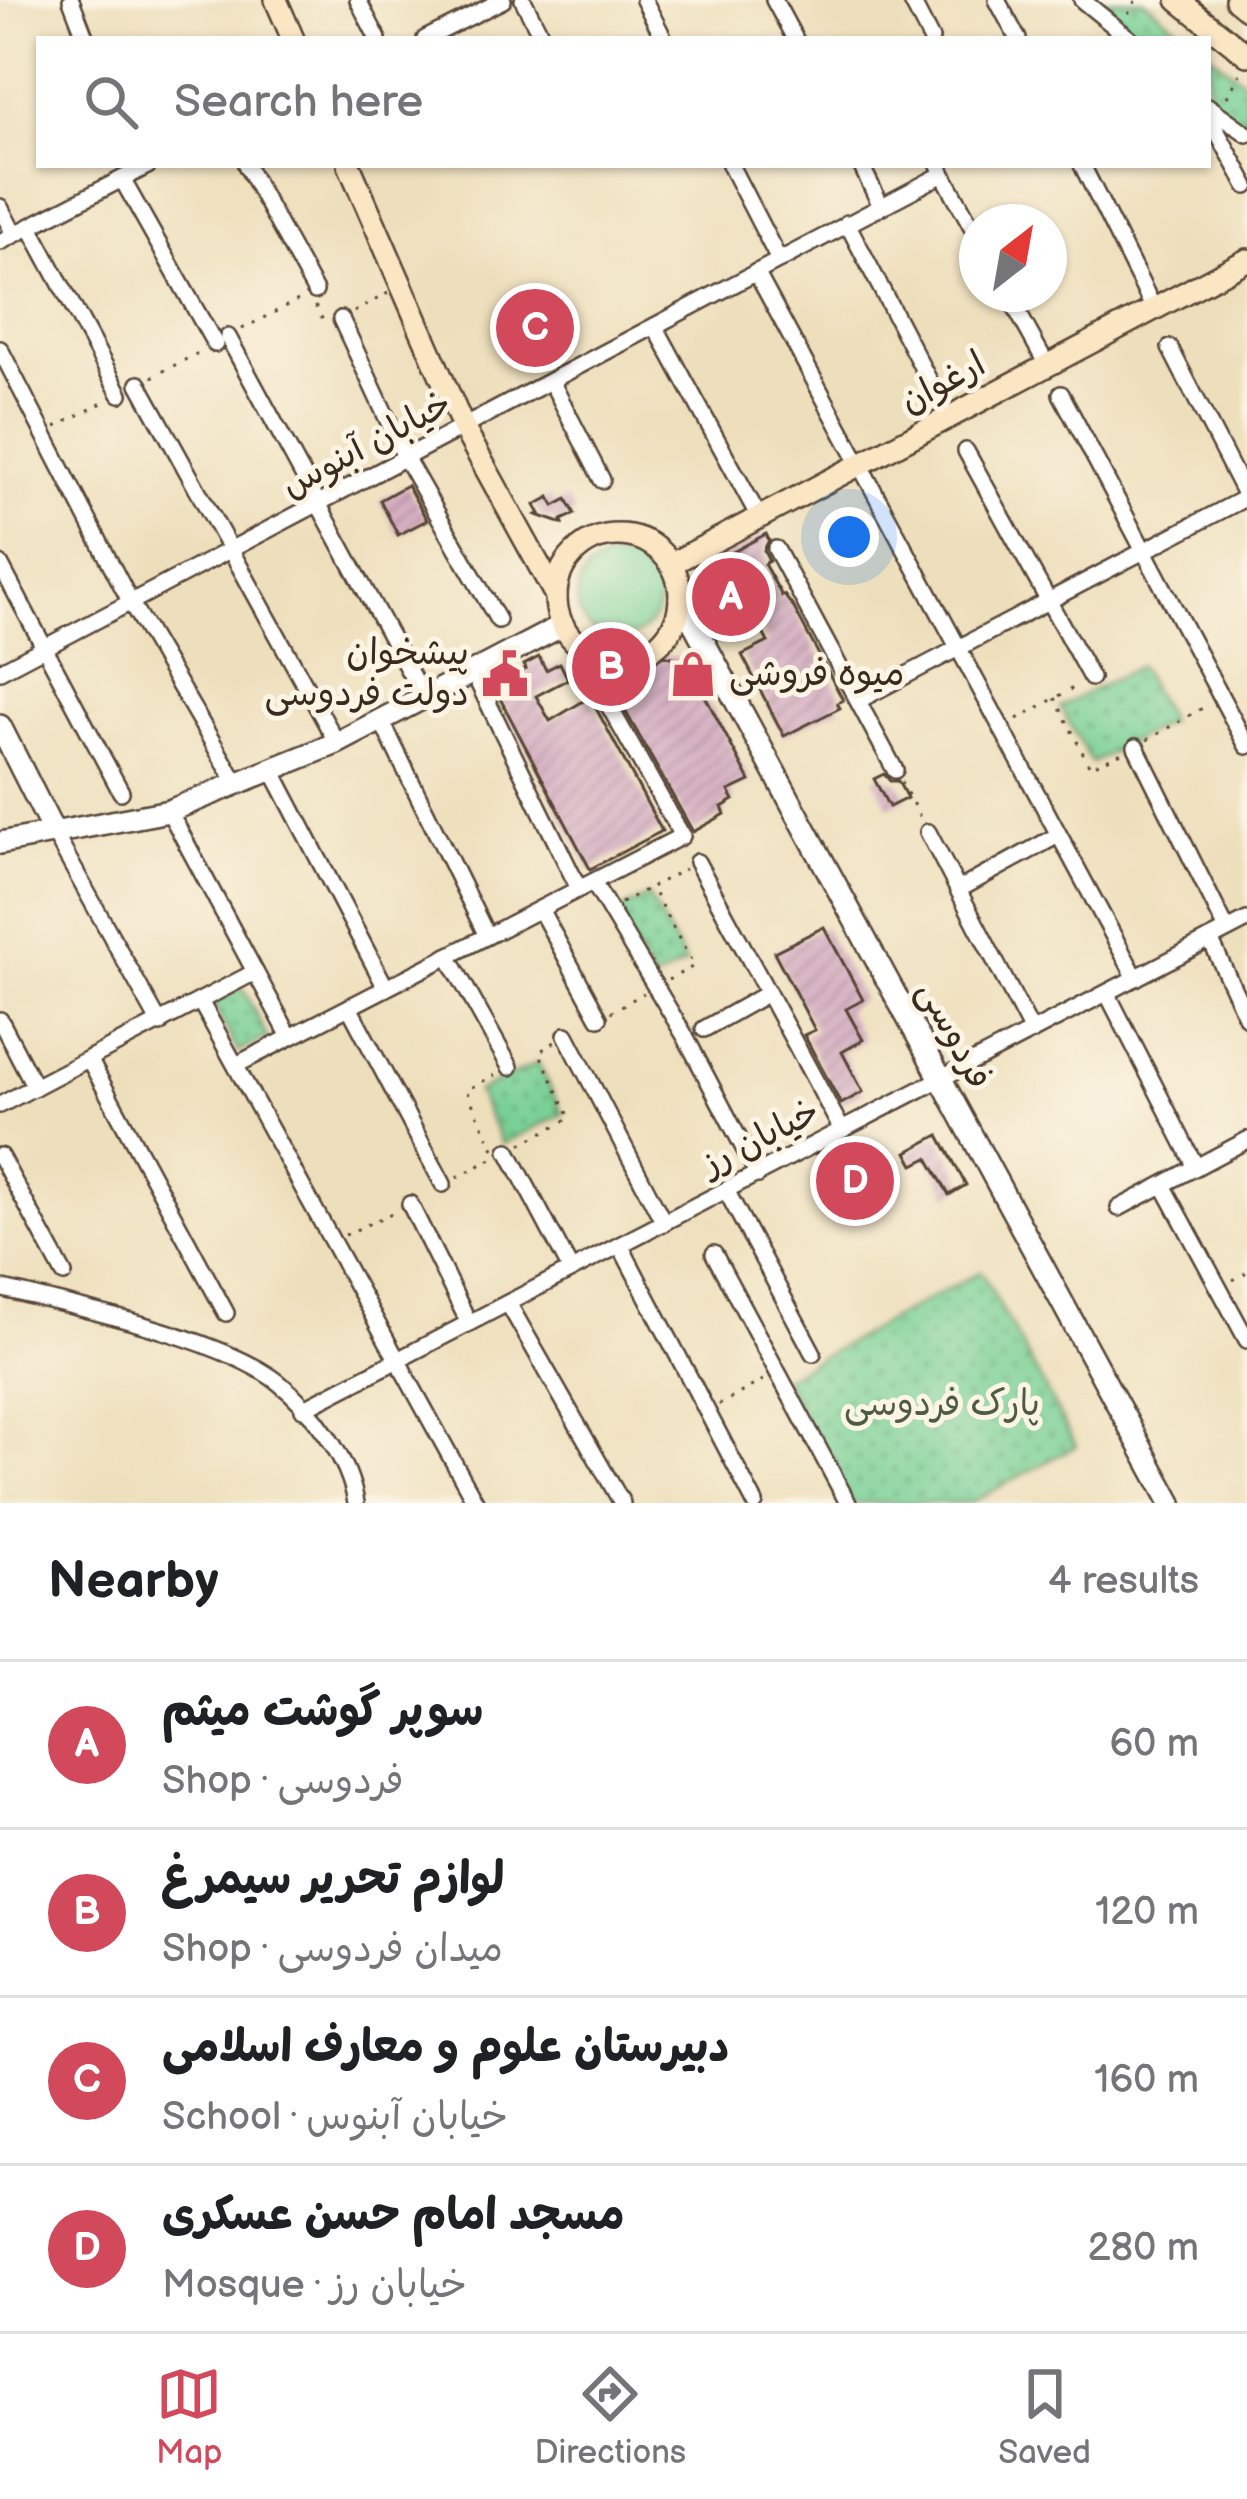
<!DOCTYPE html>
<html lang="en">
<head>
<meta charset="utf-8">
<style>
	:root { --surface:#fff; --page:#f6f6f6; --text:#202124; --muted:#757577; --line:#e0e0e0; --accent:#d1495b }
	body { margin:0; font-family:"Balsamiq Sans","Playpen Sans Arabic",sans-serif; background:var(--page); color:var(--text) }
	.compass { position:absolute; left:959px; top:204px; width:108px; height:108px; border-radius:50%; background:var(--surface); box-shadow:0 3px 9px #0004; rotate:31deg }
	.you { position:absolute; left:849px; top:537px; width:42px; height:42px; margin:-30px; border:9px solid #fff; border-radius:50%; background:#1a73e8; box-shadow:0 0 0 18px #1a73e833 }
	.badge { display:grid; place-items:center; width:78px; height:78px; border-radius:50%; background:var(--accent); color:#fff; font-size:39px; font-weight:700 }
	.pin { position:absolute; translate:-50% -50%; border:6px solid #fff; box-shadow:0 3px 12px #0006 }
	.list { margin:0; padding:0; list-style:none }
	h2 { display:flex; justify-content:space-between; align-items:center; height:156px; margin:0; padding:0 48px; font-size:51px }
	h2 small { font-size:39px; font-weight:400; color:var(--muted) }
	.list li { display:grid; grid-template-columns:78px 1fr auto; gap:36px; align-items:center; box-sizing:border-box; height:168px; padding:0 48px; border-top:3px solid var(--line) }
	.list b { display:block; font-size:45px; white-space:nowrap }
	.list p { margin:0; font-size:39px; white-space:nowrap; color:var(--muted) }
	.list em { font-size:39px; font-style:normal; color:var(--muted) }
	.icon { flex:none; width:66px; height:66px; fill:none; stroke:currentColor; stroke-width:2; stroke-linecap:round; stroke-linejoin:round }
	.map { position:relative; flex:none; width:1247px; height:1503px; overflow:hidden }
	.search { position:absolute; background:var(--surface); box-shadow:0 3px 9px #0004; left:36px; right:36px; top:36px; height:132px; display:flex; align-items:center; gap:30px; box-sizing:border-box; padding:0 42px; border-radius:0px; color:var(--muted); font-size:45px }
	.sheet { height:828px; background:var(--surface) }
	nav { display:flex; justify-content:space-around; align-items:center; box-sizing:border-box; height:168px; border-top:3px solid var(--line); background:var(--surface); font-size:33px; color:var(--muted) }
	nav a { display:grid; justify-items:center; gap:6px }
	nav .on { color:var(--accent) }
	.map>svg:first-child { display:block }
	.grass { fill:#78d095; stroke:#5a7d5a; stroke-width:3 }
	.park { fill:url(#park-dots); stroke:#5a7d5a; stroke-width:3 }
	.building { fill:url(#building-hatch) }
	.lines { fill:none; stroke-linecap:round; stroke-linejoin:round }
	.minor-casing { stroke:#564536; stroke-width:20 }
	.tertiary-casing { stroke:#564536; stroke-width:26 }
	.secondary-casing { stroke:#564536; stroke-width:26 }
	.path { stroke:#564536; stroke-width:3; stroke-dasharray:3 9; stroke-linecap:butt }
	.minor { stroke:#fff; stroke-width:15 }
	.tertiary { stroke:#fff; stroke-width:21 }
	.secondary { stroke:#fbe6c4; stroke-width:21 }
	.labels { text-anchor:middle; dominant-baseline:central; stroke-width:10; stroke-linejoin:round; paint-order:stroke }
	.street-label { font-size:36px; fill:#3b2a1e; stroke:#fcf5e5 }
	.poi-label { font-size:36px; fill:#3b2a1e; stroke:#fcf5e5; text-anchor:end }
	.park-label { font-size:36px; fill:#4d5c42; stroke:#fcf5e5 }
</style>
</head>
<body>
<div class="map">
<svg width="1247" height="1503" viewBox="0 0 1247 1503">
	<defs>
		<pattern id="park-dots" width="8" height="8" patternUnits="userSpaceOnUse" patternTransform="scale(3)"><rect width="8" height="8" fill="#78d095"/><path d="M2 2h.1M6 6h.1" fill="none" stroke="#64a979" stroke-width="1.8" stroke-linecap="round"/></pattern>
		<pattern id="building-hatch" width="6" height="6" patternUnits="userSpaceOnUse" patternTransform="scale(3)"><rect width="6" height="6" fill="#d0a5be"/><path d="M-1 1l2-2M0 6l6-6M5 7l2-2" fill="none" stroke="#aa879a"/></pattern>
	</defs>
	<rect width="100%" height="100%" fill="#fcf5e5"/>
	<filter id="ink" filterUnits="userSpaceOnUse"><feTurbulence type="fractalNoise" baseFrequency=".00833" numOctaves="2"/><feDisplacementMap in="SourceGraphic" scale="24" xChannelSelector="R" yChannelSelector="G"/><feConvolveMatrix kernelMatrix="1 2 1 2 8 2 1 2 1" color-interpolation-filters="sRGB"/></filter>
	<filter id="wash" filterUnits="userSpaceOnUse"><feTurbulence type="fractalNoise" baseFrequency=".004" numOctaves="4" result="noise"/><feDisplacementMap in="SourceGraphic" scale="48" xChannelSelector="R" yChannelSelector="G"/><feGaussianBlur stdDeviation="2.7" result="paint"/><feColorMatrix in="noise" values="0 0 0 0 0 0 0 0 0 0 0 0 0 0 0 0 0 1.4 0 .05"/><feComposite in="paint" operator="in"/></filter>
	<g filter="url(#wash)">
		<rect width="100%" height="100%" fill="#eedfbc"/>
		<circle class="grass" cx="618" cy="598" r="41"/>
		<g class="park">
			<path d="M1087,0h57l48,39h-57z"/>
			<path d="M1208,52l39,31v45l-39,-31z"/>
			<path d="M1139,666l30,55 -77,42 -32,-56z"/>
			<path d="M648,896l38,68 -33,17 -37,-68z"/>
			<path d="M243,988l24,49 -29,15 -25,-49z"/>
			<path d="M538,1063l25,51 -61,30 -25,-52z"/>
			<path d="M981,1271l95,175 -106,57h-120l-68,-125z"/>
		</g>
		<g id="blocks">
			<g class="building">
				<path d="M407,485l20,35 -29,15 -18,-35z"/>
				<path d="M550,497l4,9 13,-7 8,15 -13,6 1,4 -26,-9 3,-1 -5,-9z"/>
				<path d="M766,534l3,6 -5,10 5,11 -5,3 18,32 2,-1 10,13 49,92 -6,3 3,5 -56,28 -42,-81 26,-13 -12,-22 -24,13 -18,-34 24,-13 -16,-28z"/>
				<path d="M658,654l28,6 64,121 -21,10 5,9 -12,7 3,7 -32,18 -84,-150z"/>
				<path d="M539,657l7,13 14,-7 8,16 -32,17 14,25 40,-24 72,134 -72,38 -96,-182 32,-18 -2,-4z"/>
				<path d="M884,774l6,7h8l9,17 -18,9 -15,-28z"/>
				<path d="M824,927l39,73 -17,9 17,31 -21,12 21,40 -22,12 -37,-69 11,-5 -41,-78z"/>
				<path d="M939,1135l27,50 -17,10 -21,-37 -14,7 -7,-13z"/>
			</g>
		</g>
	</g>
	<g filter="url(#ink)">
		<use href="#blocks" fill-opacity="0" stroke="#564536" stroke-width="3"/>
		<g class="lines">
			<defs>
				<g id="minor">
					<path d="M71,0l15,39"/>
					<path d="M358,0l20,39"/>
					<path d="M523,0l20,39"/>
					<path d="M644,0l20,39"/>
					<path d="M774,0l21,39"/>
					<path d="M911,0l20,39"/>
					<path d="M997,0l21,39"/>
					<path d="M1082,0l48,39"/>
					<path d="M425,39l78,-39"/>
					<path d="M1208,106l39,28"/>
					<path d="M1208,115l39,71"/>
					<path d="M246,165l69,126"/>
					<path d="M730,165l49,95"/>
					<path d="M861,165l20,41"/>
					<path d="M1082,165l72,144"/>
					<path d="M943,174l34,62"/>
					<path d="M122,179l93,165"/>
					<path d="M0,207l14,27"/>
					<path d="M847,223l88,169"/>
					<path d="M30,227l90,167"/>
					<path d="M0,242l149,-77"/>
					<path d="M756,272l380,706"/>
					<path d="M1008,294l39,71"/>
					<path d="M341,319l65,140 92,161"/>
					<path d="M655,326l104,191"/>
					<path d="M228,337l194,358"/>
					<path d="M1170,348l77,150"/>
					<path d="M0,349l131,254 106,181"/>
					<path d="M551,381l51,99"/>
					<path d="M139,384l198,359"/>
					<path d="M1061,394l186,352"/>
					<path d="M966,451l125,227"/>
					<path d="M776,549l119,221"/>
					<path d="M0,564l121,228"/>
					<path d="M0,671l943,-497 -4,-9"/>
					<path d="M473,672l106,217"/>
					<path d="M859,700l388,-203"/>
					<path d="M381,720l106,216"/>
					<path d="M1136,747l91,183"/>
					<path d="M272,770l114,218"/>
					<path d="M169,811l121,226"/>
					<path d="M928,832l104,200"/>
					<path d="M54,833l106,191"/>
					<path d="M697,862l145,268"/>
					<path d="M593,882l93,156 72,137"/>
					<path d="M958,890l93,-51"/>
					<path d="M540,909l59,109"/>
					<path d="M1210,939l37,79"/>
					<path d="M448,956l62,111"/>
					<path d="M1107,993l89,174"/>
					<path d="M200,1001l276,502"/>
					<path d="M349,1007l94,177"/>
					<path d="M0,1020l35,67"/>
					<path d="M704,1029l64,-36"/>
					<path d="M566,1035l98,188"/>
					<path d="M89,1059l137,254"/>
					<path d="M236,1065l446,-229 -111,-198"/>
					<path d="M0,1105l255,-133"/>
					<path d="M508,1151l63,119"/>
					<path d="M0,1156l64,118"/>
					<path d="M1163,1185l84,155"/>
					<path d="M726,1190l87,163"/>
					<path d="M410,1204l59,119"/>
					<path d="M1119,1208l128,-68"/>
					<path d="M620,1245l135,258"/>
					<path d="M714,1254l134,249"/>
					<path d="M0,1288c74,19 220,49 278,94 35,28 71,76 78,121"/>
					<path d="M508,1303l114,200"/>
					<path d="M303,1409l944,-489"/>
				</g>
				<g id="tertiary">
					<path d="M680,598l491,905"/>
					<path d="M0,726l54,107"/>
					<path d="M0,843l169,-32 168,-68 226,-118"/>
				</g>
				<g id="secondary">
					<path d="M276,0l17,39"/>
					<path d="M1178,0l69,55"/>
					<path d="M1236,0l11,9"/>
					<path d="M349,165l115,264 92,167"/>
					<circle cx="618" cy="597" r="62"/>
					<path d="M671,564l576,-304"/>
				</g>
			</defs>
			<use href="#minor" class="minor-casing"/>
			<use href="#tertiary" class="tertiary-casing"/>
			<use href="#secondary" class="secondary-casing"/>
			<g class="path">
				<path d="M1128,14l8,-14"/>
				<path d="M1227,97l13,-23"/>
				<path d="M315,306l10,18"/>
				<path d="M354,312l34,-19"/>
				<path d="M242,329l60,-31"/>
				<path d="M152,377l50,-26"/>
				<path d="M56,427l50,-26"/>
				<path d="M1055,698l35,69 32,-14"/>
				<path d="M1017,719l60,-33"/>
				<path d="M1147,740l59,-34"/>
				<path d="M901,782l21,39"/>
				<path d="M621,903l28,-15"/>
				<path d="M668,980l26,-14 -43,-79 34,-18"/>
				<path d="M611,1012l33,-19"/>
				<path d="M521,1144l49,-26 -31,-66 16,-10"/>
				<path d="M494,1149l-28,-59 29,-15"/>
				<path d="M457,1177l39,-20"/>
				<path d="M345,1235l51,-24"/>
				<path d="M1233,1280l14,-8"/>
				<path d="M719,1405l44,-25"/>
			</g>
			<use href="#minor" class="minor"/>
			<use href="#tertiary" class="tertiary"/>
			<use href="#secondary" class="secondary"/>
		</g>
	</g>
	<defs>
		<symbol id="civic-bare" viewBox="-9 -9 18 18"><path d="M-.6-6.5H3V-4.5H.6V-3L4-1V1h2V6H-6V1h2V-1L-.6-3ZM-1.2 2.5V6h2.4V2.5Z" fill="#d1495b" stroke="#fcf5e5" stroke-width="2.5" paint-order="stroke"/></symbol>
		<symbol id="shop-bare" viewBox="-9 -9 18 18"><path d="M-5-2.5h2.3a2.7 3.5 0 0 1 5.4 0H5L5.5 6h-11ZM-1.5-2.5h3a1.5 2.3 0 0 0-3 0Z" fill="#d1495b" stroke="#fcf5e5" stroke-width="2.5" paint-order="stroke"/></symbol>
	</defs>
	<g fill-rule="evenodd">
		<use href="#civic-bare" x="472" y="641" width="66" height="66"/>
		<use href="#shop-bare" x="660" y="641" width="66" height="66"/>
	</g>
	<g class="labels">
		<g class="street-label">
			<text transform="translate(943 383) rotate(-28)">ارغوان</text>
			<text transform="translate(367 445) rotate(-28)">خیابان آبنوس</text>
			<text transform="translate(954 1035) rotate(62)">فردوسی</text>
			<text transform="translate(761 1138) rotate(-27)">خیابان رز</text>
		</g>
		<g class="poi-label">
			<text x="469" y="653">پیشخوان<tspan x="469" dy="41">دولت فردوسی</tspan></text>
			<text x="729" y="674" text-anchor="start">میوه فروشی</text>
		</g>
		<g class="park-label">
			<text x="942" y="1404">پارک فردوسی</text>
		</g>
	</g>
</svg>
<svg class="compass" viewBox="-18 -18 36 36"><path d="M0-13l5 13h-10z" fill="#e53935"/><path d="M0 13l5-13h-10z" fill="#757577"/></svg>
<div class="you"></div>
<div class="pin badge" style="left:731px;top:597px">A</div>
<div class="pin badge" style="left:611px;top:667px">B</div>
<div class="pin badge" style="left:535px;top:328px">C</div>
<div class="pin badge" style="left:855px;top:1181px">D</div>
<div class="search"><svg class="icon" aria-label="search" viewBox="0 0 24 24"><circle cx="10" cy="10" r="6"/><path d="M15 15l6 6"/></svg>Search here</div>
</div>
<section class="sheet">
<h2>Nearby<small>4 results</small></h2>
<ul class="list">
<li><span class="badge">A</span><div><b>سوپر گوشت میثم</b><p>Shop · فردوسی</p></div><em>60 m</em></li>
<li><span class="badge">B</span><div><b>لوازم تحریر سیمرغ</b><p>Shop · میدان فردوسی</p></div><em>120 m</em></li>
<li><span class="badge">C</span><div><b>دبیرستان علوم و معارف اسلامی</b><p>School · خیابان آبنوس</p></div><em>160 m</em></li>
<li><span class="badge">D</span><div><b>مسجد امام حسن عسکری</b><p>Mosque · خیابان رز</p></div><em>280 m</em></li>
</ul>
</section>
<nav>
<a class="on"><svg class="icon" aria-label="map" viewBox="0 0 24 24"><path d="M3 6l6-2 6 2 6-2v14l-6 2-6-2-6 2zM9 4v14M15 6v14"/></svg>Map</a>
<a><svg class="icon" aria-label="directions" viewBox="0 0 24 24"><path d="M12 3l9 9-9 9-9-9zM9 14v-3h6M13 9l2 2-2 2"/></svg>Directions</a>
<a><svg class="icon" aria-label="saved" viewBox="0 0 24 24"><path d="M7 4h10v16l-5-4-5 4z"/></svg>Saved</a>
</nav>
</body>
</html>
